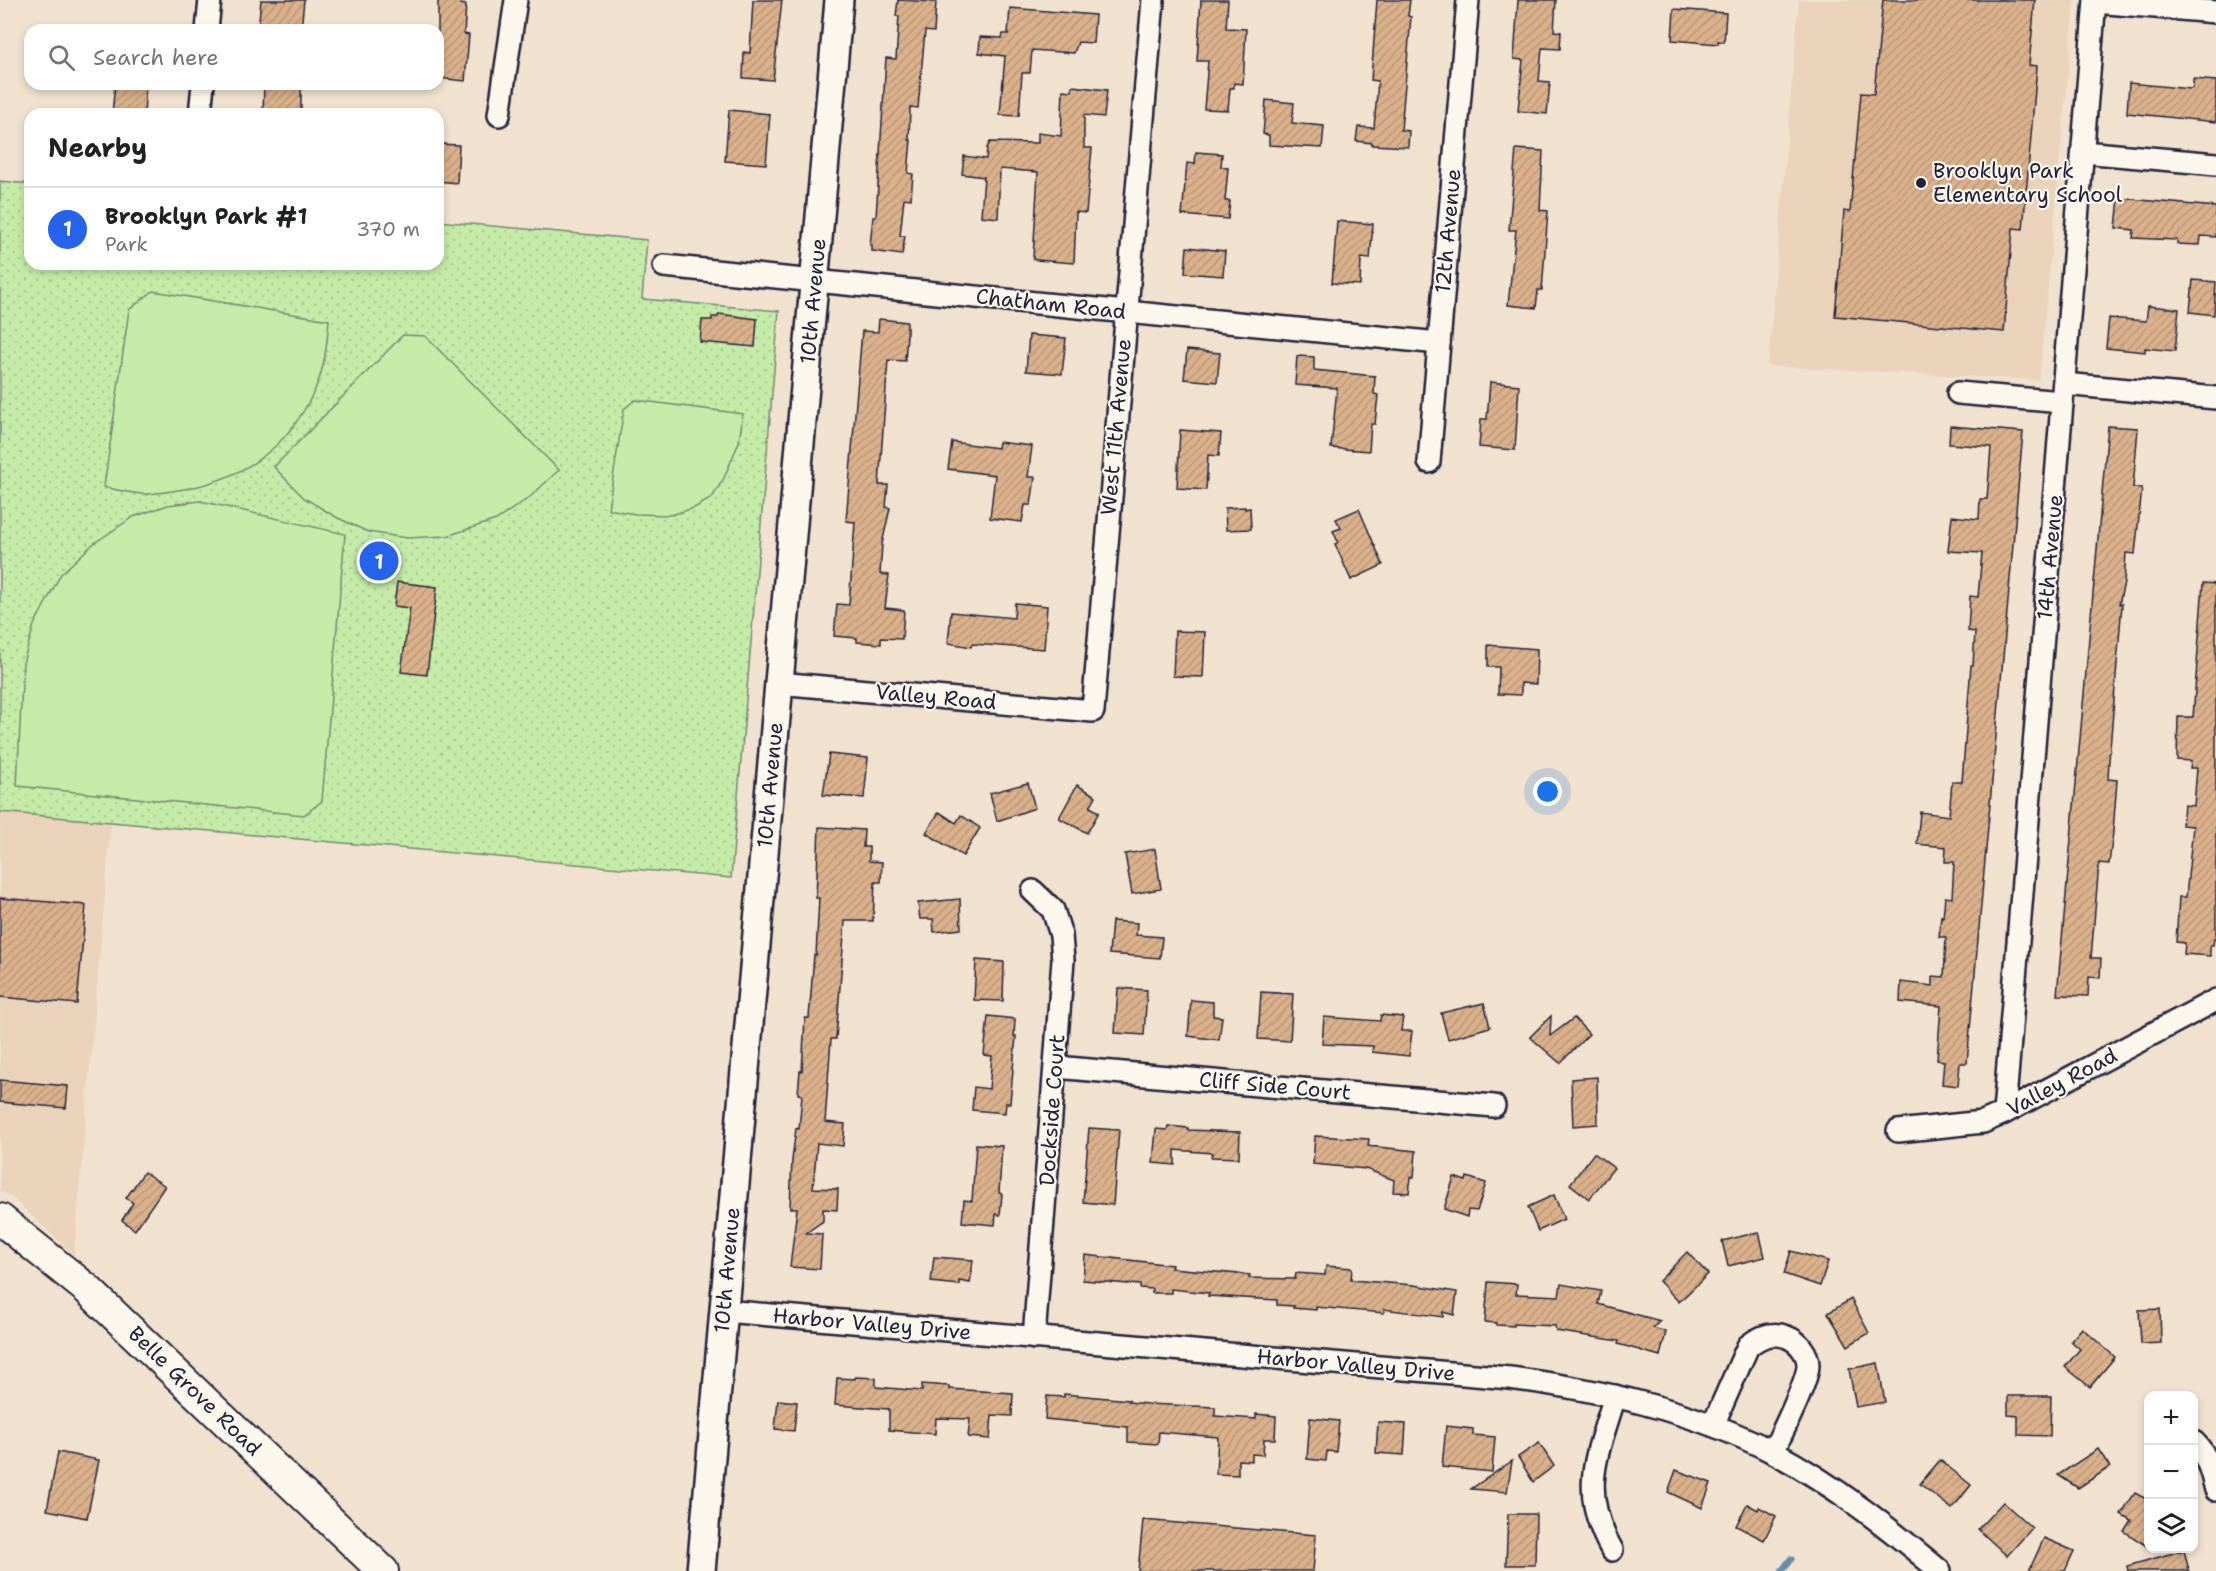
<!DOCTYPE html>
<html lang="en">
<head>
<meta charset="utf-8">
<style>
	:root { --surface:#fff; --page:#f6f6f6; --text:#202124; --muted:#757577; --line:#e0e0e0; --accent:#2563eb }
	body { margin:0; font-family:"Shantell Sans",sans-serif; background:var(--page); color:var(--text) }
	.controls { position:absolute; right:18px; bottom:18px; display:grid; overflow:hidden; border-radius:12px; box-shadow:0 3px 9px #0003 }
	.controls button { width:54px; height:54px; display:grid; place-items:center; padding:0; border:0; border-bottom:2px solid var(--line); background:var(--surface); color:var(--text); font:30px sans-serif }
	.you { position:absolute; left:1548px; top:792px; width:21px; height:21px; margin:-15px; border:4px solid #fff; border-radius:50%; background:#1a73e8; box-shadow:0 0 0 9px #1a73e833 }
	.badge { display:grid; place-items:center; width:39px; height:39px; border-radius:50%; background:var(--accent); color:#fff; font-size:20px; font-weight:700 }
	.pin { position:absolute; translate:-50% -50%; border:3px solid #fff; box-shadow:0 2px 6px #0006 }
	.list { margin:0; padding:0; list-style:none }
	h2 { display:flex; justify-content:space-between; align-items:center; height:78px; margin:0; padding:0 24px; font-size:26px }
	h2 small { font-size:20px; font-weight:400; color:var(--muted) }
	.list li { display:grid; grid-template-columns:39px 1fr auto; gap:18px; align-items:center; box-sizing:border-box; height:84px; padding:0 24px; border-top:2px solid var(--line) }
	.list b { display:block; font-size:22px; white-space:nowrap }
	.list p { margin:0; font-size:20px; white-space:nowrap; color:var(--muted) }
	.list em { font-size:20px; font-style:normal; color:var(--muted) }
	.icon { flex:none; width:33px; height:33px; fill:none; stroke:currentColor; stroke-width:2; stroke-linecap:round; stroke-linejoin:round }
	.map { position:relative; flex:none; width:2216px; height:1571px; overflow:hidden }
	.search { position:absolute; background:var(--surface); box-shadow:0 3px 9px #0003; left:24px; top:24px; width:420px; height:66px; display:flex; align-items:center; gap:15px; box-sizing:border-box; padding:0 21px; border-radius:18px; color:var(--muted); font-size:22px }
	.panel { position:absolute; background:var(--surface); box-shadow:0 3px 9px #0003; left:24px; top:108px; width:420px; height:162px; border-radius:18px }
	.map>svg:first-child { display:block }
	.built { fill:#ead3bb }
	.green { fill:url(#green-dots); stroke:#738772; stroke-width:1.5 }
	.pitch { fill:#c4eca8; stroke:#738772; stroke-width:1.5 }
	.lines { fill:none; stroke-linecap:round; stroke-linejoin:round }
	.stream { stroke:#658daa; stroke-width:7 }
	.building { fill:url(#building-hatch); stroke:#22223b; stroke-width:1.5 }
	.minor-casing { stroke:#22223b; stroke-width:26 }
	.tertiary-casing { stroke:#22223b; stroke-width:32 }
	.secondary-casing { stroke:#22223b; stroke-width:34 }
	.minor { stroke:#fbf7ec; stroke-width:21 }
	.tertiary { stroke:#fbf7ec; stroke-width:27 }
	.secondary { stroke:#fbf7ec; stroke-width:30 }
	.poi-dot { fill:#22223b; stroke:#fbf7ec; stroke-width:2 }
	.labels { text-anchor:middle; dominant-baseline:central; stroke-width:4.5; stroke-linejoin:round; paint-order:stroke }
	.poi-label { font-size:21px; fill:#22223b; stroke:#fbf7ec; text-anchor:start }
	.street-label { font-size:21px; fill:#22223b; stroke:#fbf7ec }
</style>
</head>
<body>
<div class="map">
<svg width="2216" height="1571" viewBox="0 0 2216 1571">
	<defs>
		<pattern id="green-dots" width="8" height="8" patternUnits="userSpaceOnUse" patternTransform="scale(1.5)"><rect width="8" height="8" fill="#c4eca8"/><path d="M2 2h.1M6 6h.1" fill="none" stroke="#a8ca92" stroke-width="1.8" stroke-linecap="round"/></pattern>
		<pattern id="building-hatch" width="6" height="6" patternUnits="userSpaceOnUse" patternTransform="scale(1.5)"><rect width="6" height="6" fill="#dab18b"/><path d="M-1 1l2-2M0 6l6-6M5 7l2-2" fill="none" stroke="#bb9879"/></pattern>
	</defs>
	<rect width="100%" height="100%" fill="#f1e2cf"/>
	<filter id="ink" filterUnits="userSpaceOnUse"><feTurbulence type="fractalNoise" baseFrequency=".0167" numOctaves="2"/><feDisplacementMap in="SourceGraphic" scale="12" xChannelSelector="R" yChannelSelector="G"/><feConvolveMatrix kernelMatrix="1 2 1 2 8 2 1 2 1" color-interpolation-filters="sRGB"/></filter>
	<g filter="url(#ink)">
		<g class="built">
			<path d="M1799,0h276l-36,380 -271,-14z"/>
			<path d="M0,812l111,10 -37,433 -60,-56 -14,-8z"/>
		</g>
		<path class="green" d="M0,181l30,3v80h408v-43l209,19 -5,59 137,12 -48,567 -731,-66z"/>
		<g class="pitch">
			<path d="M153,291l176,29c-2,22 -4,47 -13,67 -28,64 -77,95 -144,104 -9,1 -19,3 -28,3 -13,0 -27,-4 -40,-7l25,-177z"/>
			<path d="M403,335l22,1 134,134 -29,27 -34,23 -49,16 -40,2 -39,-6 -32,-15 -32,-19 -30,-31z"/>
			<path d="M635,400l108,14 -4,28 -15,36 -12,20 -18,10 -23,7 -36,-1 -27,-5 16,-100z"/>
			<path d="M200,501l145,33 -23,267 -18,14 -287,-29 6,-123 11,-38 27,-51 32,-30 40,-27 35,-12z"/>
		</g>
		<g class="lines">
			<path class="stream" d="M1782,1571l9,-12"/>
		</g>
		<g class="building">
			<path d="M261,0h43l-3,30h-43z"/>
			<path d="M438,0h23l-1,4 6,1 -2,29 5,1 -4,46 -27,-3z"/>
			<path d="M753,0h29l-9,80 -30,-2 1,-26 6,1z"/>
			<path d="M898,0l38,2 -2,30 -9,-1 -7,77 -8,-1 -1,33h2l-3,33 5,1 -2,25 -7,-1 -4,38h5l-3,19 -30,-4v-6h-2l3,-28h3l10,-159 10,1 3,-43h-3z"/>
			<path d="M1201,0h27l-2,28 20,1 -3,55 -9,-1v5h-4l-2,22 -24,-1 4,-48h-11z"/>
			<path d="M1377,0h33l-2,16 3,1 -10,113 8,1 -1,16 -36,-2v-2l-16,-2 2,-14 16,1 4,-47 -7,-1z"/>
			<path d="M1518,0h38l-2,31 7,1 -1,17 -18,-1 -3,33 11,1 -3,32 -29,-3 5,-51 -9,-1z"/>
			<path d="M1883,0h152l-6,65 8,1 -14,163 -10,-1 -9,104 -169,-16 9,-105 6,1 11,-119 13,1z"/>
			<path d="M1010,8l85,7 -2,28 -15,-1 -4,11 -42,-3 -2,23h-8l-3,43 -19,-1 5,-59 -26,-3 1,-16 22,1 1,-4h5z"/>
			<path d="M1674,9l52,4 -2,29 -6,-1v3l-46,-4z"/>
			<path d="M2193,79l23,2v41l-89,-9 2,-30 62,6 2,-2z"/>
			<path d="M115,84h31l-2,30h-32z"/>
			<path d="M264,84h37v30h-38z"/>
			<path d="M1072,86l35,4 -3,27 -20,-2v33h8l-6,65 -10,-1 -2,51 -38,-3 -3,-1 5,-87 -38,-3 -2,49 -17,-2 3,-39 -22,-3 2,-18 22,3 1,-11 3,-6 48,1v-10l23,3 2,-46 9,1z"/>
			<path d="M1266,100l28,3 -2,20 32,3 -2,22 -53,-3v-10l-6,-1z"/>
			<path d="M729,110l41,4 -4,50 -41,-3z"/>
			<path d="M438,144l21,1 -2,38 -19,-2z"/>
			<path d="M1516,149l27,2 -3,59 8,1 -6,79h-4l-2,18 -28,-3 8,-75h-7z"/>
			<path d="M1196,152l26,2 -1,13 7,1 -3,33h5l-2,18 -46,-4 5,-52 8,1z"/>
			<path d="M2119,198l97,9v30l-15,-1 -1,9 -23,-1v-4l-44,-2 1,-8 -18,-2z"/>
			<path d="M1337,221l36,3 -3,35 -9,-1 -1,27 -28,-2z"/>
			<path d="M1187,247l38,4 -2,25 -38,-3z"/>
			<path d="M2193,280l23,2 -2,33 -24,-3z"/>
			<path d="M2148,306l31,3 -4,42 -30,-3v4l-39,-4 3,-30 37,3z"/>
			<path d="M719,314l38,5 -2,28 -55,-5 2,-22h10v-3h6z"/>
			<path d="M879,319l28,3v13l-2,26 -17,-1 -9,125h9l-2,22 4,1 -8,36 -2,30 9,1 -4,33 19,2 -2,29 -21,-1v6l-24,-2v-4l-23,-2 3,-32 12,1 6,-83 -9,-1 16,-190 16,1z"/>
			<path d="M1029,335l37,3 -4,36 -36,-3z"/>
			<path d="M1187,350l33,3 -3,29 -33,-3z"/>
			<path d="M1297,356l17,1v13l61,6 -1,18 4,1 -3,29h-4l-2,27 -38,-3 6,-60 -42,-3z"/>
			<path d="M1490,382l29,3 -4,65 -36,-3 2,-28h6z"/>
			<path d="M1950,426l73,6 -56,631h-7l-2,23 -16,-2 2,-23 -7,-1 4,-54 -41,-4 1,-20 32,4v-10l11,1 2,-40h-7l2,-21 2,1 2,-20 7,1 2,-36h-9l1,-15 -29,-3 3,-32 29,4 3,-34h10l9,-117h2l2,-33 -7,-1 2,-35 8,1 4,-44 -34,-2 4,-35 27,3 1,-20h7l4,-52 -42,-3z"/>
			<path d="M2108,426l30,2 -5,60h9l-7,66 -9,-1 -2,30 -5,21h3l-13,156 -1,19 9,1 -4,52 -4,32 -10,-1 -8,95h10l-1,20 -11,-1 -1,19 -31,-1z"/>
			<path d="M1180,430l41,3 -2,23 -11,-1 -2,35 -29,-2z"/>
			<path d="M952,442l46,6 1,-6 33,4 -4,31h7l-4,28h-6l-3,17 -32,-4 5,-43 -47,-6z"/>
			<path d="M1245,507v2l5,-1 1,21 -25,1 -1,-22z"/>
			<path d="M1359,509l24,56 -32,15 -16,-36 3,-2 -5,-11 8,-3 -5,-9z"/>
			<path d="M397,582l40,5 -10,88 -26,-3 9,-64 -16,-2z"/>
			<path d="M2203,583l13,1v354h-2l-1,7h-3v11l-26,-2 1,-11 -9,-1 3,-45h7l7,-71 -11,-1 2,-20 10,1 3,-38h-7l1,-7 -14,-1 1,-43h15z"/>
			<path d="M1015,603l32,3 -3,43 -72,-5 -1,3 -23,-4 3,-31 63,6z"/>
			<path d="M1175,631l30,1 -2,45 -30,-1z"/>
			<path d="M1488,645l49,4 -1,35 -15,-1v12l-23,-1 1,-27h-11z"/>
			<path d="M829,754l39,4 -4,40 -41,-3z"/>
			<path d="M1028,783l7,25 -38,13 -7,-28z"/>
			<path d="M1077,785l19,11 -6,11 9,5 -12,21 -28,-15z"/>
			<path d="M939,812l17,11 5,-8 19,13 -17,28 -37,-23z"/>
			<path d="M819,827l45,3 -1,17h6v14l13,1 -1,20h-6l-2,39h-28l-9,118h-5l-6,83 20,2 -2,22 -26,-3 -4,45 25,1 -1,21 -14,-1v12l-17,12 16,1 -2,35 -30,-2 7,-59h-7l2,-48 4,-32 3,1 3,-34 -4,-1 2,-23h2l3,-53h4l5,-63h2l3,-57h-3z"/>
			<path d="M1155,849l6,40 -29,5 -7,-40z"/>
			<path d="M0,898l86,7 -9,99 -77,-7z"/>
			<path d="M960,899l1,30 -27,3 -1,-13h-13l-2,-16z"/>
			<path d="M1112,921l25,2 -1,12 26,2 -2,21 -51,-4z"/>
			<path d="M976,960l28,2 -1,39 -29,-1z"/>
			<path d="M1118,988l29,2 -3,45 -29,-2z"/>
			<path d="M1261,992l32,2 -3,47 -32,-2z"/>
			<path d="M1191,1000l22,2v14l9,1 -3,23 -31,-4z"/>
			<path d="M1484,1003l6,24 -42,12 -7,-26z"/>
			<path d="M1381,1015l22,2 -2,14h11l-3,25 -37,-4 1,-6 -51,-2 2,-27 56,4z"/>
			<path d="M988,1016l27,3 -1,17h2l-6,67h-4l-1,10 -33,-3 2,-23 15,2 3,-33 -8,-1z"/>
			<path d="M1551,1016l-1,20 24,-18 15,16 -29,29 -30,-26z"/>
			<path d="M1597,1077l1,47 -25,2 -2,-47z"/>
			<path d="M0,1080l68,6 -2,22 -66,-6z"/>
			<path d="M1168,1126l20,2v2l52,2 -1,26 -28,-1 1,-4 -37,-3v15l-22,-2 3,-34 11,1z"/>
			<path d="M1089,1128l30,2 -6,75 -30,-3z"/>
			<path d="M1315,1136l54,3 -1,7 48,5 -2,26h-3l-2,16 -16,-1 1,-12 -28,-11 -53,-5z"/>
			<path d="M976,1144l26,2 -3,47 3,1 -2,21 -4,-1 -1,11 -33,-3 2,-22 8,1z"/>
			<path d="M1594,1153l20,15 -25,31 -19,-15z"/>
			<path d="M144,1172l21,14 -30,44 -13,-10 11,-17 -7,-5z"/>
			<path d="M1454,1177l12,4 1,-4 19,6 -9,28 -9,-1 -1,7 -23,-8z"/>
			<path d="M1554,1195l10,24 -26,12 -10,-24z"/>
			<path d="M1759,1232l6,25 -37,9 -6,-25z"/>
			<path d="M1791,1251l37,10 -8,25 -36,-12z"/>
			<path d="M1687,1252l21,22 -29,28 -20,-21z"/>
			<path d="M1085,1255l87,10 -1,3 79,7 -1,3 46,1 1,-6 29,2 1,-9 26,2 -1,12 63,5 43,7 -3,23 -11,-3v5l-59,-8v4l-68,-6v3l-23,-2 1,-2 -17,-1v-5l-69,-4 1,-3 -38,-4v4h-19v-4l-12,-1v-3l-57,-5z"/>
			<path d="M934,1257l39,3 -3,23 -11,-2v4l-28,-3z"/>
			<path d="M1488,1282l29,2 -1,10 43,2 2,-12 40,7 -3,13 62,17 -7,7 13,4 -6,24 -42,-12 1,-3 -63,-10 -1,-5 -41,-2v2l-18,-1v-2l-11,-1z"/>
			<path d="M1851,1299l18,34 -21,13 -20,-33z"/>
			<path d="M2160,1309l1,34 -20,1 -2,-34z"/>
			<path d="M2082,1328l33,29 -25,30 -25,-20 15,-18 -9,-8z"/>
			<path d="M1878,1363l7,39 -29,5 -7,-38z"/>
			<path d="M855,1377l21,1v9l46,4v-7l27,2v3l64,4 -1,23 -20,-1 -2,24 -22,-2 2,-18 -34,-1 -1,16 -46,-4v-21l-54,-4 2,-27 18,1z"/>
			<path d="M1064,1394l65,6v2l18,2 68,3v9l41,3v-5l20,2 -1,23h-11l-1,16 -11,-1v7l-14,-1v15l-22,-1 2,-37 -59,-5 -1,12 -30,-2v-15l-83,-8 2,-23 17,1z"/>
			<path d="M2008,1396h43l-1,40 -32,-1v-19l-10,-1z"/>
			<path d="M778,1400l19,2 -3,29 -19,-2z"/>
			<path d="M1310,1418l29,3 -3,31 -9,-1 -1,10 -19,-2z"/>
			<path d="M1378,1422l28,2 -2,31 -28,-2z"/>
			<path d="M1446,1426l27,3v6l22,2 -3,35 -50,-5z"/>
			<path d="M1539,1443l15,23 -21,16 -15,-25z"/>
			<path d="M2098,1449l12,18 -32,21 -20,-13z"/>
			<path d="M58,1452l41,8 -12,58 -40,-8z"/>
			<path d="M1940,1460l31,25 -19,24 -32,-25z"/>
			<path d="M1512,1461l-5,31 -36,-3z"/>
			<path d="M1676,1470l35,13 -9,25 -34,-16z"/>
			<path d="M2148,1492v55l-24,-16 7,-11 -10,-6 14,-21 9,5z"/>
			<path d="M2003,1502l29,26 -25,28 -29,-27z"/>
			<path d="M1747,1504l11,6 1,-3 17,9 -12,24 -28,-14z"/>
			<path d="M1508,1514h28l-1,51h-29z"/>
			<path d="M1143,1520l173,15 -3,36h-175z"/>
			<path d="M2044,1538l30,13 -9,20h-36z"/>
			<path d="M2184,1550l5,21h-61l-1,-5z"/>
		</g>
		<g class="lines">
			<defs>
				<g id="minor">
					<path d="M2095,2l121,10"/>
					<path d="M207,30l3,-30"/>
					<path d="M200,114l3,-30"/>
					<path d="M499,115l17,-115"/>
					<path d="M2083,152l133,12"/>
					<path d="M664,266l775,77"/>
					<path d="M2064,384l152,14"/>
					<path d="M1958,393l104,9"/>
					<path d="M1429,462l39,-462"/>
					<path d="M778,683l315,28 60,-711"/>
					<path d="M1033,891l20,19 8,25 2,25 -29,378"/>
					<path d="M1056,1067l438,39"/>
					<path d="M2004,1113l91,-1113"/>
					<path d="M1898,1131l85,-9 21,-9 212,-113"/>
					<path d="M724,1311l786,67c90,12 182,32 263,74 60,32 115,75 167,119"/>
					<path d="M1713,1425l35,-79c11,-9 24,-15 39,-9 11,4 21,16 21,28 0,17 -27,69 -35,87"/>
					<path d="M2194,1442c13,12 18,32 22,48"/>
					<path d="M1612,1550c-34,-60 -15,-94 3,-154"/>
				</g>
				<path id="tertiary" d="M701,1571l138,-1571"/>
				<path id="secondary" d="M0,1219l87,70 296,282"/>
			</defs>
			<use href="#minor" class="minor-casing"/>
			<use href="#tertiary" class="tertiary-casing"/>
			<use href="#secondary" class="secondary-casing"/>
			<use href="#minor" class="minor"/>
			<use href="#tertiary" class="tertiary"/>
			<use href="#secondary" class="secondary"/>
		</g>
	</g>
	<circle class="poi-dot" cx="1921" cy="183" r="6"/>
	<g class="labels">
		<g class="poi-label">
			<text x="1933" y="171">Brooklyn Park<tspan x="1933" dy="24">Elementary School</tspan></text>
		</g>
		<g class="street-label">
			<text transform="translate(1448 231) rotate(-85)">12th Avenue</text>
			<text transform="translate(813 301) rotate(-85)">10th Avenue</text>
			<text transform="translate(1051 304) rotate(6)">Chatham Road</text>
			<text transform="translate(1116 427) rotate(-85)">West 11th Avenue</text>
			<text transform="translate(2050 557) rotate(-85)">14th Avenue</text>
			<text transform="translate(936 697) rotate(5)">Valley Road</text>
			<text transform="translate(770 785) rotate(-85)">10th Avenue</text>
			<text transform="translate(2062 1082) rotate(-28)">Valley Road</text>
			<text transform="translate(1275 1086) rotate(5)">Cliff Side Court</text>
			<text transform="translate(1052 1110) rotate(-86)">Dockside Court</text>
			<text transform="translate(727 1270) rotate(-85)">10th Avenue</text>
			<text transform="translate(872 1324) rotate(5)">Harbor Valley Drive</text>
			<text transform="translate(1356 1365) rotate(5)">Harbor Valley Drive</text>
			<text transform="translate(195 1391) rotate(44)">Belle Grove Road</text>
		</g>
	</g>
</svg>
<div class="controls">
<button>+</button>
<button>−</button>
<button><svg class="icon" aria-label="layers" viewBox="0 0 24 24"><path d="M12 4l9 5-9 5-9-5zM3 14l9 5 9-5"/></svg></button>
</div>
<div class="you"></div>
<div class="pin badge" style="left:379px;top:561px">1</div>
<div class="search"><svg class="icon" aria-label="search" viewBox="0 0 24 24"><circle cx="10" cy="10" r="6"/><path d="M15 15l6 6"/></svg>Search here</div>
<section class="panel">
<h2>Nearby<small></small></h2>
<ul class="list">
<li><span class="badge">1</span><div><b>Brooklyn Park #1</b><p>Park</p></div><em>370 m</em></li>
</ul>
</section>
</div>
</body>
</html>
